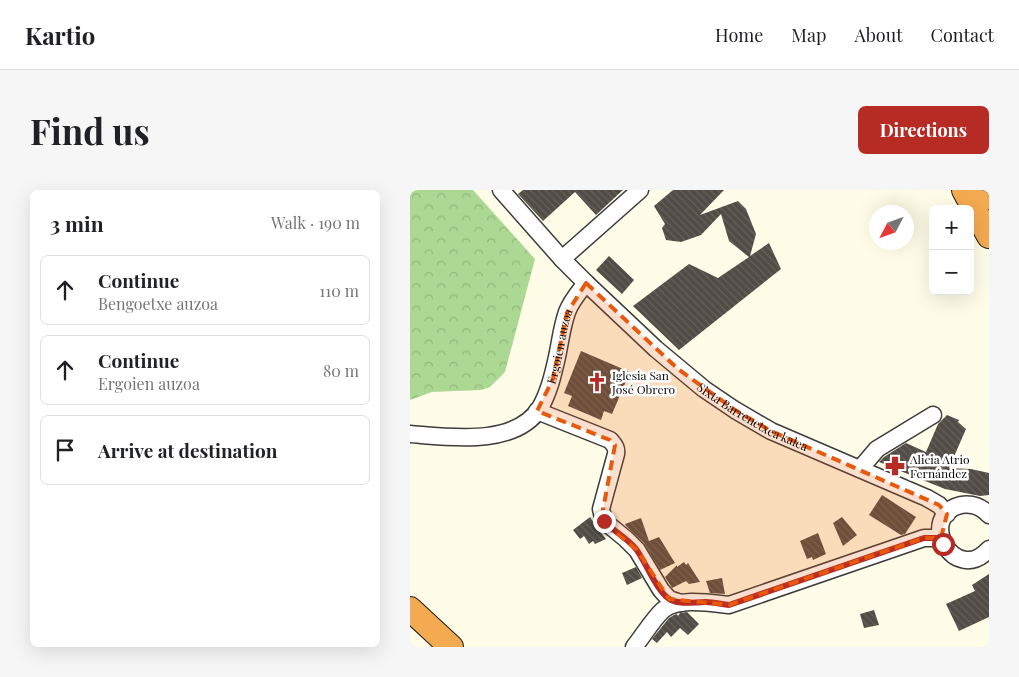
<!DOCTYPE html>
<html lang="en">
<head>
<meta charset="utf-8">
<style>
	:root { --surface:#fff; --page:#f6f6f6; --text:#202124; --muted:#757577; --line:#e0e0e0; --accent:#b72b25 }
	body { margin:0; font-family:"Playfair Display",serif; background:var(--page); color:var(--text) }
	.controls { position:absolute; right:15px; top:15px; display:grid; overflow:hidden; border-radius:8px; box-shadow:0 5px 20px #0002 }
	.controls button { width:45px; height:45px; display:grid; place-items:center; padding:0; border:0; border-bottom:1px solid var(--line); background:var(--surface); color:var(--text); font:25px sans-serif }
	.compass { position:absolute; left:459px; top:15px; width:45px; height:45px; border-radius:50%; background:var(--surface); box-shadow:0 5px 20px #0002; rotate:229deg }
	.stop { position:absolute; width:15px; height:15px; margin:-11px; border:4px solid #b72b25; border-radius:50%; background:#fff }
	.stop.end { background:#b72b25; border-color:#fff; box-shadow:0 1px 5px #0008 }
	.list { margin:0; padding:0; list-style:none }
	h2 { display:flex; justify-content:space-between; align-items:center; height:65px; margin:0; padding:0 20px; font-size:21px }
	h2 small { font-size:16px; font-weight:400; color:var(--muted) }
	.list li { display:grid; grid-template-columns:32px 1fr auto; gap:15px; align-items:center; box-sizing:border-box; height:70px; margin:0 10px 10px; padding:0 10px; border:1px solid var(--line); border-radius:8px }
	.list b { display:block; font-size:19px; white-space:nowrap }
	.list p { margin:0; font-size:16px; white-space:nowrap; color:var(--muted) }
	.list em { font-size:16px; font-style:normal; color:var(--muted) }
	.icon { flex:none; width:28px; height:28px; fill:none; stroke:currentColor; stroke-width:2; stroke-linecap:round; stroke-linejoin:round }
	.map { position:relative; flex:none; width:579px; height:457px; overflow:hidden; border-radius:8px }
	header { display:flex; align-items:center; gap:30px; box-sizing:border-box; height:70px; padding:0 25px; background:var(--surface); border-bottom:1px solid var(--line) }
	header strong { font-size:24px }
	nav { display:flex; gap:28px; margin-inline-start:auto; font-size:18px }
	.intro { display:flex; align-items:center; justify-content:space-between; box-sizing:border-box; height:120px; padding:0 30px }
	h1 { margin:0; font-size:35px }
	.button { padding:12px 22px; border-radius:8px; background:var(--accent); color:#fff; font-size:18px; font-weight:700 }
	main { display:flex; gap:30px; padding:0 30px }
	aside { flex:1; background:var(--surface); border-radius:8px; box-shadow:0 5px 20px #0002 }
	.map>svg:first-child { display:block }
	.forest { fill:url(#forest-crowns) }
	.building { fill:url(#building-back-hatch) }
	.lines { fill:none; stroke-linecap:round; stroke-linejoin:round }
	.minor-casing { stroke:#3d3d3d; stroke-width:19 }
	.highway-casing { stroke:#1b1b1b; stroke-width:26 }
	.minor { stroke:#fff; stroke-width:16 }
	.highway { stroke:#f3aa50; stroke-width:24 }
	.route { stroke:#b72b25; stroke-width:6 }
	.marked { fill:#e8590c; fill-opacity:0.2; stroke:#e8590c; stroke-width:4; stroke-dasharray:10 6; stroke-linejoin:round }
	.labels { text-anchor:middle; dominant-baseline:central; stroke-width:5; stroke-linejoin:round; paint-order:stroke }
	.street-label { font-size:12px; fill:#0a0a0a; stroke:#fff }
	.poi-label { font-size:12px; fill:#0a0a0a; stroke:#fff; text-anchor:start }
</style>
</head>
<body>
<header>
<strong>Kartio</strong>
<nav><a>Home</a><a>Map</a><a>About</a><a>Contact</a></nav>
</header>
<div class="intro"><h1>Find us</h1><a class="button">Directions</a></div>
<main>
<aside>
<h2>3 min<small>Walk · 190 m</small></h2>
<ul class="list">
<li><svg class="icon" aria-label="ahead" viewBox="0 0 24 24"><path d="M12 20V5M6 11l6-6 6 6"/></svg><div><b>Continue</b><p>Bengoetxe auzoa</p></div><em>110 m</em></li>
<li><svg class="icon" aria-label="ahead" viewBox="0 0 24 24"><path d="M12 20V5M6 11l6-6 6 6"/></svg><div><b>Continue</b><p>Ergoien auzoa</p></div><em>80 m</em></li>
<li><svg class="icon" aria-label="arrive" viewBox="0 0 24 24"><path d="M6 21V4h12l-3 4 3 4H6"/></svg><div><b>Arrive at destination</b></div></li>
</ul>
</aside>
<div class="map">
<svg width="579" height="457" viewBox="0 0 579 457">
	<defs>
		<pattern id="forest-crowns" width="20" height="18" patternUnits="userSpaceOnUse" patternTransform="scale(1.25)"><rect width="20" height="18" fill="#abd892"/><path d="M2 6a3 3 0 1 1 6 0M12 15a3 3 0 1 1 6 0" fill="none" stroke="#92b87d"/></pattern>
		<pattern id="building-back-hatch" width="6" height="6" patternUnits="userSpaceOnUse" patternTransform="scale(1.25)"><rect width="6" height="6" fill="#524c46"/><path d="M-1 5l2 2M0 0l6 6M5-1l2 2" fill="none" stroke="#66615c"/></pattern>
	</defs>
	<rect width="100%" height="100%" fill="#fffce7"/>
	<path class="forest" d="M0,0h63l62,69 -30,113 -15,15 -9,3 -49,2 -22,8z"/>
	<g class="building">
		<path d="M113,0h100l-27,25 -21,-23 -32,29 -25,-27z"/>
		<path d="M263,0h51l-24,25 38,-14 8,8 10,25 -6,22 19,-13 12,26 -102,81 -46,-44 56,-42 29,14 31,-21 -20,-16 -8,-27 -20,21 -20,7 -15,-2 -4,-12 3,-4 -11,-18z"/>
		<path d="M199,66l25,24 -12,14 -26,-24z"/>
		<path d="M171,161l49,21 -18,42 -8,-3 -3,9 -33,-14 4,-10 -8,-3z"/>
		<path d="M537,225l12,5 -1,2 8,7 -17,39 22,1 18,4v22l-9,1 -35,-7 -47,-19 5,-9 -8,7 -16,-6 5,-5 22,-14 20,9 12,-28z"/>
		<path d="M472,305l34,22 -11,17 -4,1 -32,-20z"/>
		<path d="M180,327l7,11 9,11 -11,5 -2,-3 -4,3 -5,-8 -4,3 -7,-9z"/>
		<path d="M432,327l15,18 -14,11 -10,-23z"/>
		<path d="M231,328l8,23 10,-4 16,26 -15,7 -16,-27 -18,-17 -1,-2z"/>
		<path d="M408,343l8,21 -13,6 -1,-3 -5,2 -7,-18z"/>
		<path d="M274,372l2,3 2,-2 12,19 -11,2 -3,-3 -14,7 -7,-11 12,-12v2z"/>
		<path d="M226,377l6,11 -15,7 -5,-12z"/>
		<path d="M579,384v43l-30,14 -13,-27 29,-13 -3,-6z"/>
		<path d="M312,388l3,16 -15,-1 -4,-12z"/>
		<path d="M464,420l5,15 -15,3 -4,-14z"/>
		<path d="M277,422l12,12 -11,11 -8,-7 -9,9 -4,-5 -10,11 -5,-4 17,-21 5,-3 3,-1 1,2 2,-3z"/>
	</g>
	<g class="lines">
		<defs>
			<g id="minor">
				<path id="s1" d="M91,0l61,69 24,24 70,66 48,40 31,21 36,21 156,67 12,7 8,9"/>
				<path d="M152,69l78,-69"/>
				<path d="M127,221l73,29c4,5 7,7 6,14l-15,55 3,12 22,18 11,11 24,40 8,9 12,4"/>
				<path id="s2" d="M0,244c39,3 105,13 130,-26 9,-16 13,-33 17,-51 3,-14 5,-31 10,-45 4,-11 12,-20 19,-29"/>
				<path d="M450,279l17,-20 56,-34"/>
				<path d="M579,325c-7,-8 -17,-12 -28,-10 -46,11 -6,82 28,44"/>
				<path d="M224,457c9,-11 19,-28 29,-37 15,-13 48,-7 66,-5l195,-67h17"/>
			</g>
			<g id="highway">
				<path d="M554,0l25,46"/>
				<path d="M575,0l4,7"/>
				<path d="M0,419l41,38"/>
			</g>
		</defs>
		<use href="#minor" class="minor-casing"/>
		<use href="#highway" class="highway-casing"/>
		<use href="#minor" class="minor"/>
		<use href="#highway" class="highway"/>
	</g>
	<g class="lines">
		<path class="route" d="M194,331c9,10 22,16 32,28 10,13 21,44 35,51 10,5 23,2 35,2 7,0 15,2 23,3l195,-67h17l2,6"/>
	</g>
	<path class="marked" d="M176,93l92,86 57,41 36,21 168,74 8,9 -6,24h-17l-195,67 -60,-6 -32,-49 -29,-24 -6,-11 13,-70 -5,-5 -73,-29 16,-32 14,-66z"/>
	<defs>
		<symbol id="church-bare" viewBox="-9 -9 18 18"><path d="M-1.2-6h2.4v3.5h3.3v2.4h-3.3V6h-2.4V-.1h-3.3v-2.4h3.3Z" fill="#b72b25" stroke="#fff" stroke-width="2.5" paint-order="stroke"/></symbol>
		<symbol id="pharmacy-bare" viewBox="-9 -9 18 18"><path d="M-2-6h4v4h4v4h-4v4h-4v-4h-4v-4h4Z" fill="#b72b25" stroke="#fff" stroke-width="2.5" paint-order="stroke"/></symbol>
	</defs>
	<g fill-rule="evenodd">
		<use href="#church-bare" x="173" y="178" width="28" height="28"/>
		<use href="#pharmacy-bare" x="471" y="262" width="28" height="28"/>
	</g>
	<g class="labels">
		<g class="street-label">
			<text stroke="none"><textPath href="#s2" startOffset="204">Ergoien auzoa</textPath></text>
			<text stroke="none"><textPath href="#s1" startOffset="341">Sixta Barrenetxea kalea</textPath></text>
		</g>
		<g class="poi-label">
			<text x="202" y="185">Iglesia San<tspan x="202" dy="14">José Obrero</tspan></text>
			<text x="500" y="269">Alicia Atrio<tspan x="500" dy="14">Fernández</tspan></text>
		</g>
	</g>
</svg>
<div class="controls">
<button>+</button>
<button>−</button>
</div>
<svg class="compass" viewBox="-18 -18 36 36"><path d="M0-13l5 13h-10z" fill="#e53935"/><path d="M0 13l5-13h-10z" fill="#757577"/></svg>
<div class="stop" style="left:533px;top:354px"></div>
<div class="stop end" style="left:194px;top:331px"></div>
</div>
</main>
</body>
</html>
